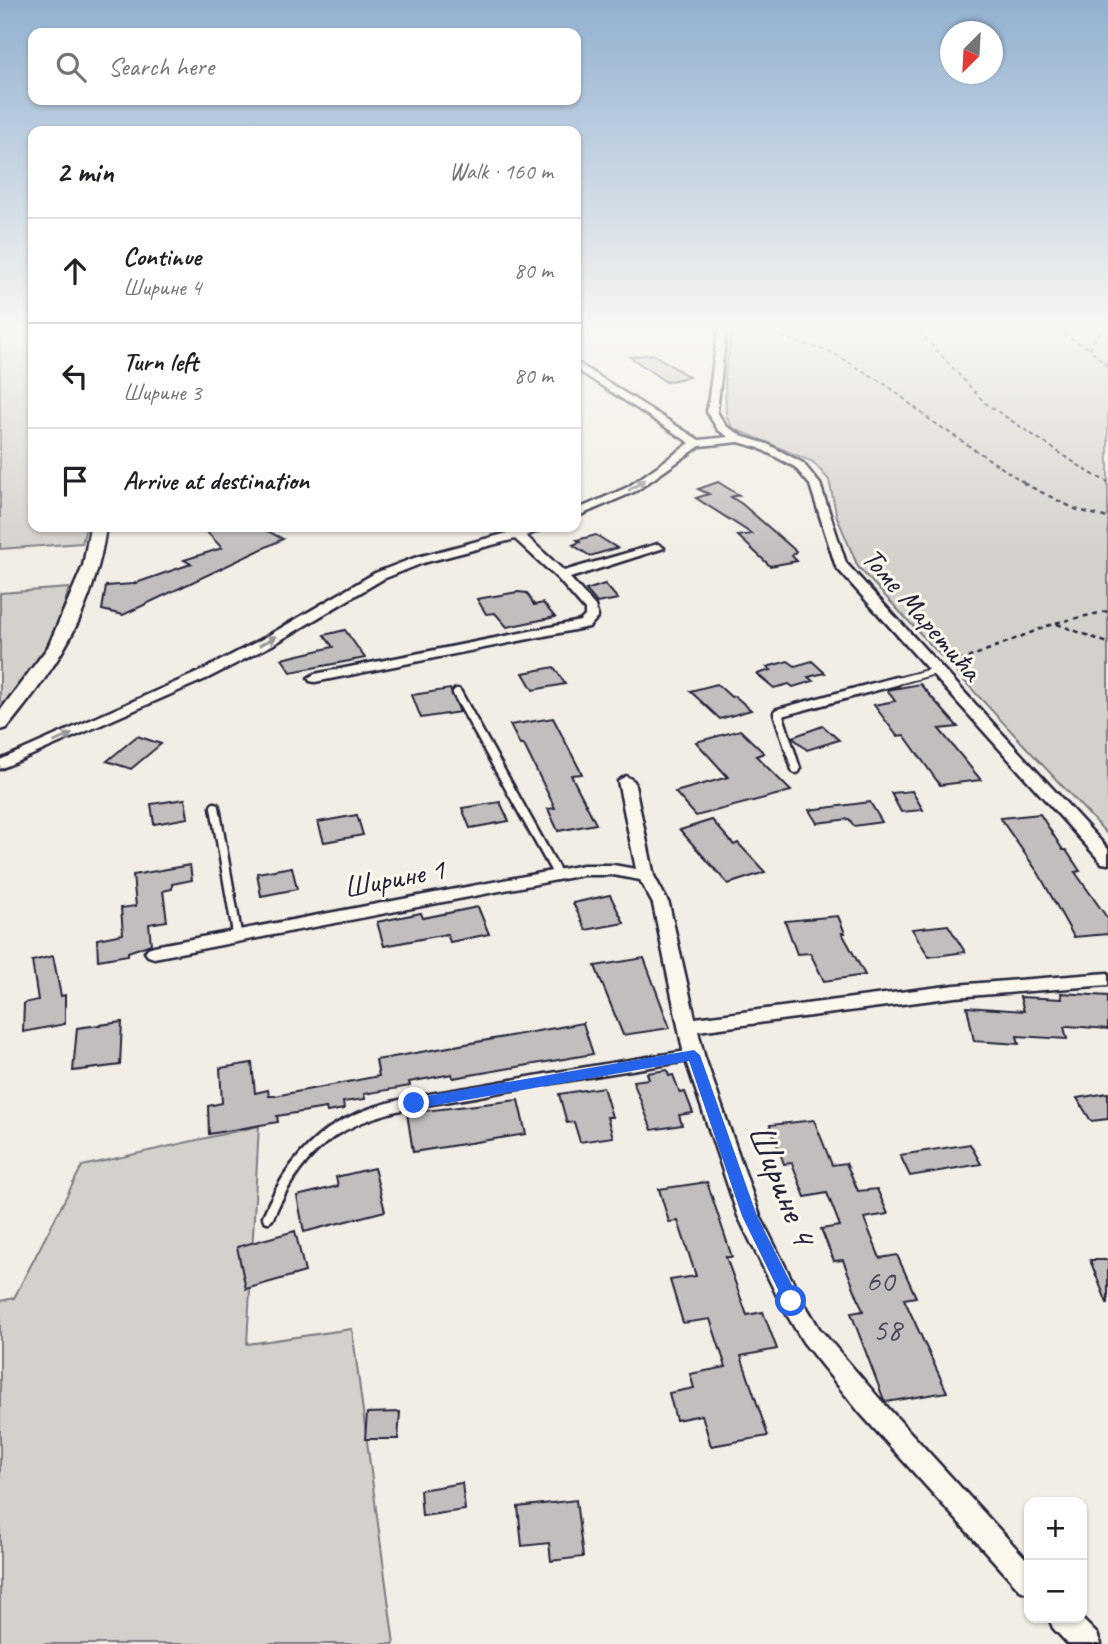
<!DOCTYPE html>
<html lang="en">
<head>
<meta charset="utf-8">
<style>
	:root { --surface:#fff; --page:#f6f6f6; --text:#202124; --muted:#757577; --line:#e0e0e0 }
	body { margin:0; font-family:Caveat,sans-serif; background:var(--page); color:var(--text) }
	.controls { position:absolute; right:21px; bottom:21px; display:grid; overflow:hidden; border-radius:14px; box-shadow:0 2px 5px #0004 }
	.controls button { width:63px; height:63px; display:grid; place-items:center; padding:0; border:0; border-bottom:2px solid var(--line); background:var(--surface); color:var(--text); font:35px sans-serif }
	.compass { position:absolute; left:940px; top:21px; width:63px; height:63px; border-radius:50%; background:var(--surface); box-shadow:0 2px 5px #0004; rotate:204deg }
	.stop { position:absolute; width:21px; height:21px; margin:-16px; border:5px solid #2563eb; border-radius:50%; background:#fff }
	.stop.end { background:#2563eb; border-color:#fff; box-shadow:0 2px 7px #0008 }
	.list { margin:0; padding:0; list-style:none }
	h2 { display:flex; justify-content:space-between; align-items:center; height:91px; margin:0; padding:0 28px; font-size:30px }
	h2 small { font-size:23px; font-weight:400; color:var(--muted) }
	.list li { display:grid; grid-template-columns:46px 1fr auto; gap:21px; align-items:center; box-sizing:border-box; height:105px; padding:0 28px; border-top:2px solid var(--line) }
	.list b { display:block; font-size:26px; white-space:nowrap }
	.list p { margin:0; font-size:23px; white-space:nowrap; color:var(--muted) }
	.list em { font-size:23px; font-style:normal; color:var(--muted) }
	.icon { flex:none; width:38px; height:38px; fill:none; stroke:currentColor; stroke-width:2; stroke-linecap:round; stroke-linejoin:round }
	.map { position:relative; flex:none; width:1108px; height:1644px; overflow:hidden }
	.search { position:absolute; background:var(--surface); box-shadow:0 2px 5px #0004; left:28px; top:28px; width:553px; height:77px; display:flex; align-items:center; gap:18px; box-sizing:border-box; padding:0 24px; border-radius:14px; color:var(--muted); font-size:26px }
	.panel { position:absolute; background:var(--surface); box-shadow:0 2px 5px #0004; left:28px; top:126px; width:553px; height:406px; border-radius:14px }
	.map>svg:first-child { display:block }
	.green { fill:#d4d1cc; stroke:#7b7a84; stroke-width:2 }
	.building { fill:#c2bebe; stroke:#22223b; stroke-width:2 }
	.lines { fill:none; stroke-linecap:round; stroke-linejoin:round }
	.lane-far2-casing { stroke:#22223b; stroke-width:10 }
	.lane-far1-casing { stroke:#22223b; stroke-width:13 }
	.lane-casing { stroke:#22223b; stroke-width:15 }
	.street-casing { stroke:#22223b; stroke-width:5 }
	.secondary-casing { stroke:#22223b; stroke-width:5 }
	.path-far1 { stroke:#22223b; stroke-width:2; stroke-dasharray:4.5 3.5; stroke-linecap:butt }
	.path { stroke:#22223b; stroke-width:2.5; stroke-dasharray:5 4.5; stroke-linecap:butt }
	.lane-far2 { stroke:#fbf7ec; stroke-width:6 }
	.lane-far1 { stroke:#fbf7ec; stroke-width:8 }
	.lane { stroke:#fbf7ec; stroke-width:10 }
	.street { fill:#fbf7ec; fill-rule:evenodd }
	.secondary { fill:#fbf7ec; fill-rule:evenodd }
	.oneway { fill:#99979c }
	.route { fill:#2563eb }
	.labels { text-anchor:middle; dominant-baseline:central; stroke-width:6; stroke-linejoin:round; paint-order:stroke }
	.street-label { font-size:30px; fill:#22223b; stroke:#fbf7ec }
	.near-number-label { font-size:32px; fill:#4a495c }
	.near-street-label { font-size:37px; fill:#22223b; stroke:#fbf7ec }
</style>
</head>
<body>
<div class="map">
<svg width="1108" height="1644" viewBox="0 0 1108 1644">
	<rect width="100%" height="100%" fill="#f2eee5"/>
	<filter id="ink" filterUnits="userSpaceOnUse"><feTurbulence type="fractalNoise" baseFrequency=".0143" numOctaves="2"/><feDisplacementMap in="SourceGraphic" scale="14" xChannelSelector="R" yChannelSelector="G"/><feConvolveMatrix kernelMatrix="1 2 1 2 8 2 1 2 1" color-interpolation-filters="sRGB"/></filter>
	<g filter="url(#ink)">
		<g class="green">
			<path d="M0,326h33v201h53l-4,16 -82,6z"/>
			<path d="M737,326h371v509l-250,-268 -21,-50 -8,-37 -16,-18 -80,-34 -7,-12 -1,-40 7,-46z"/>
			<path d="M69,588c-11,49 -38,86 -69,125v-120z"/>
			<path d="M259,1126l-12,218 105,-15 42,315h-394v-343l14,-3 68,-132z"/>
		</g>
		<g class="building">
			<path d="M653,354l36,23 -23,5 -36,-25z"/>
			<path d="M718,482l21,13 -8,2 11,7 54,47 -4,5 5,5 -27,5 -32,-30 14,-2 -56,-36 13,-4 -11,-5z"/>
			<path d="M202,527h58l23,12 -160,76 -21,-5 4,-24 27,-2 58,-20 -7,-4 38,-12z"/>
			<path d="M596,535l21,13 -27,8 -17,-11 7,-3 -3,-2z"/>
			<path d="M605,584l13,15 -21,4 -11,-13z"/>
			<path d="M518,592l9,1 7,12 9,-2 12,14 -48,10 -12,-14 -9,1 -9,-15z"/>
			<path d="M345,630l20,28 -74,14 -9,-13 51,-12 -9,-12z"/>
			<path d="M788,661l7,5 17,-5 13,12 -17,4 5,4 -20,6 -4,-3 -15,4 -17,-14 14,-4 -4,-3z"/>
			<path d="M554,667l11,17 -32,6 -10,-17z"/>
			<path d="M717,684l14,13 4,-1 16,14 -31,9 -30,-28z"/>
			<path d="M920,684l38,43 -19,2 42,51 -41,5 -36,-50 -7,1 -23,-31 21,-4 -8,-11z"/>
			<path d="M450,689l10,23 -39,6 -9,-23z"/>
			<path d="M553,718l29,56 -11,1 25,49 -38,7 -10,-22 7,-1 -31,-63h-4l-10,-20z"/>
			<path d="M823,726l16,14 -32,10 -15,-13z"/>
			<path d="M740,730l24,23 -8,3 35,35 -95,25 -21,-24 53,-15 -32,-35z"/>
			<path d="M137,736l24,8 -30,25 -24,-8z"/>
			<path d="M912,791l11,19 -22,2 -10,-19z"/>
			<path d="M185,799l3,19 -34,6 -3,-20z"/>
			<path d="M500,802l9,19 -39,7 -8,-20z"/>
			<path d="M870,802l12,20 -28,4 -5,-7 -32,4 -8,-13z"/>
			<path d="M1040,814l23,36h3l14,21 -5,1 33,47v15l-34,3 -35,-63 -39,-56z"/>
			<path d="M357,815l6,20 -39,7 -6,-20z"/>
			<path d="M712,820l22,25 4,-2 27,29 -37,12 -48,-54z"/>
			<path d="M190,865l2,15 -20,4v5l-9,2 4,30 -18,3 2,20 -23,8v3l-30,5 -1,-21 26,-5 -2,-26 15,-2 -3,-31z"/>
			<path d="M292,867l5,22 -36,7 -4,-23z"/>
			<path d="M610,895l14,28 -38,7 -13,-27z"/>
			<path d="M478,907l11,27 -39,8 -3,-8 -63,12 -7,-24 44,-9 2,5z"/>
			<path d="M838,916l7,17h-3l23,42 -41,6 -14,-28 -13,1 -12,-33z"/>
			<path d="M948,925l17,27 -36,5 -17,-28z"/>
			<path d="M53,956l8,40 4,-1v29l-42,8 1,-29 14,-3 -6,-39z"/>
			<path d="M644,958l26,70 -47,7 -28,-69z"/>
			<path d="M1061,993l47,3v33l-40,-3 -4,1 3,12 -50,-3 2,8 -45,-3 -7,-34 57,4 -4,-14 42,2z"/>
			<path d="M122,1022l-2,43 -47,6 4,-43z"/>
			<path d="M583,1023l10,31 -140,24 -1,-4 -43,8 1,4 -46,8 1,5 -22,3 1,7 -17,3 -1,-4 -49,8 1,6 -69,12 -1,-28 14,-3 -2,-35 32,-5 3,30 13,-3 1,6h6l104,-20 -3,-16z"/>
			<path d="M667,1070l2,6 4,-1 7,18 5,-1 8,21 -14,2 3,10 -30,5 -19,-49 16,-2 -2,-6z"/>
			<path d="M603,1087l9,30h-5l6,20 -33,5 -6,-20 -7,1 -8,-29z"/>
			<path d="M1108,1093v26l-17,2 -14,-23z"/>
			<path d="M518,1100l8,34 -113,18 -6,-39z"/>
			<path d="M814,1120l18,45 14,-2 12,28 19,-2 11,25 -24,4 16,40 17,-3 19,42 -12,2 43,93 -61,10 -2,-2 -33,-87 12,-2 -20,-51 -9,1 -13,-32 19,-3 -13,-33 -22,4 -13,-34 -8,1 -14,-39z"/>
			<path d="M970,1144l11,20 -71,12 -10,-21z"/>
			<path d="M374,1168l11,43 -81,21 -7,-36 41,-10 -2,-9z"/>
			<path d="M707,1182l25,75h-6l21,58 16,-3 14,37 -36,7 27,80 -57,10 -9,-31 -26,5 -7,-27 25,-5 -4,-14 36,-7 -16,-48 -27,4 -13,-43 26,-4 -18,-55 -9,1 -10,-33z"/>
			<path d="M295,1231l10,41 -59,17 -9,-42z"/>
			<path d="M1090,1260h18v43h-1z"/>
			<path d="M400,1412l-2,27h-33l2,-26z"/>
			<path d="M462,1483l3,27 -43,6 -2,-26z"/>
			<path d="M576,1500l7,57 -32,4 -2,-18 -27,3 -4,-39z"/>
		</g>
		<g class="lines">
			<defs>
				<path id="lane-far2" d="M890,683l45,-12"/>
				<g id="lane-far1">
					<path d="M457,693l101,182"/>
					<path d="M796,769l-18,-56 118,-32"/>
					<path d="M215,807l22,126"/>
				</g>
				<g id="lane">
					<path d="M236,932l1,4"/>
					<path d="M268,1217c14,-33 33,-63 63,-84 43,-29 98,-33 148,-42 71,-13 143,-25 215,-36"/>
				</g>
				<g id="street">
					<path d="M721,326h8l-3,4 -9,82 9,14 18,11 23,7 36,19 17,21 26,79 262,286v15l-6,-1 -266,-296 -26,-82 -15,-18 -36,-19 -20,-6 -39,4 -64,45 -60,26v-7l52,-23 62,-44 -114,-74v-7l123,78 30,-3 -11,-7 -11,-18 11,-83z"/>
					<path d="M530,527h17l-21,9 38,35 94,-27 6,4 -94,30 25,28 3,11 -9,10 -274,55 -5,-1 -2,-3 7,-4 265,-53 5,-5v-6l-27,-31 -43,-40 -92,24 -40,16 -109,65 -66,34 -208,91v-9l199,-88 65,-34 111,-65 39,-15z"/>
					<path d="M626,776l8,5 20,95 15,28 26,114 260,-33 153,-12v12l-153,12 -257,34 6,24 56,161 39,78 20,34 59,69 151,165v32l-9,-4 -160,-177 -57,-71 -20,-34 -45,-92 -54,-161 -31,-151 -13,-24 -27,-5h-30l-429,83 -6,-2 -3,-4 3,-4 6,-2 429,-81h30l23,4 -18,-88z"/>
					<path d="M1049,1618h32l16,16 4,10h-33l-15,-16z"/>
				</g>
				<path id="secondary" d="M90,527h16c-12,84 -47,137 -99,201l-7,2v-19l48,-64 35,-81z"/>
			</defs>
			<use href="#lane-far2" class="lane-far2-casing"/>
			<use href="#lane-far1" class="lane-far1-casing"/>
			<use href="#lane" class="lane-casing"/>
			<use href="#street" class="street-casing"/>
			<use href="#secondary" class="secondary-casing"/>
			<g class="path-far1">
				<path d="M754,326h26"/>
				<path d="M771,326l7,10 55,17 55,33 41,33 97,65"/>
				<path d="M914,326l71,77 105,70 18,9"/>
				<path d="M1049,326l41,23"/>
				<path d="M1106,326l-12,13 -4,10 18,18"/>
			</g>
			<g class="path">
				<path d="M1023,483l52,26 33,9"/>
				<path d="M1057,624l51,19"/>
				<path d="M950,665l105,-42 53,-12"/>
			</g>
			<use href="#lane-far2" class="lane-far2"/>
			<use href="#lane-far1" class="lane-far1"/>
			<use href="#lane" class="lane"/>
			<use href="#street" class="street"/>
			<use href="#secondary" class="secondary"/>
		</g>
		<defs><path id="oneway-solid" d="M-6-.8H1V-3.2L6.5 0L1 3.2V.8H-6Z" transform="scale(1.75)"/></defs>
		<g class="oneway">
			<use href="#oneway-solid" transform="translate(637 485) rotate(-33)"/>
			<use href="#oneway-solid" transform="translate(268 641) rotate(-29)"/>
			<use href="#oneway-solid" transform="translate(63 738) rotate(-24)"/>
		</g>
	</g>
	<linearGradient id="sky" x2="0" y2="1"><stop stop-color="#91b0d0"/><stop offset="0.59" stop-color="#f9f7f3"/><stop offset="1" stop-color="#f9f7f3" stop-opacity="0"/></linearGradient>
	<rect width="1108" height="556" fill="url(#sky)"/>
	<path class="route" d="M694,1050l6,5 57,161 43,85 -3,5 -6,2 -5,-2 -44,-90 -53,-155 -275,48 -7,-6 7,-5z"/>
	<g class="labels">
		<g class="street-label">
			<text transform="translate(922 614) rotate(49)">Томе Маретића</text>
			<text transform="translate(394 878) rotate(-11)">Ширине 1</text>
		</g>
		<g class="near-number-label">
			<text x="880" y="1280">60</text>
			<text x="887" y="1329">58</text>
		</g>
		<g class="near-street-label">
			<text transform="translate(783 1184) rotate(68)">Ширине 4</text>
		</g>
	</g>
</svg>
<div class="controls">
<button>+</button>
<button>−</button>
</div>
<svg class="compass" viewBox="-18 -18 36 36"><path d="M0-13l5 13h-10z" fill="#e53935"/><path d="M0 13l5-13h-10z" fill="#757577"/></svg>
<div class="stop" style="left:791px;top:1301px"></div>
<div class="stop end" style="left:414px;top:1103px"></div>
<div class="search"><svg class="icon" aria-label="search" viewBox="0 0 24 24"><circle cx="10" cy="10" r="6"/><path d="M15 15l6 6"/></svg>Search here</div>
<section class="panel">
<h2>2 min<small>Walk · 160 m</small></h2>
<ul class="list">
<li><svg class="icon" aria-label="ahead" viewBox="0 0 24 24"><path d="M12 20V5M6 11l6-6 6 6"/></svg><div><b>Continue</b><p>Ширине 4</p></div><em>80 m</em></li>
<li><svg class="icon" aria-label="left" viewBox="0 0 24 24"><path d="M17 20v-9H6M10 6l-5 5 5 5"/></svg><div><b>Turn left</b><p>Ширине 3</p></div><em>80 m</em></li>
<li><svg class="icon" aria-label="arrive" viewBox="0 0 24 24"><path d="M6 21V4h12l-3 4 3 4H6"/></svg><div><b>Arrive at destination</b></div></li>
</ul>
</section>
</div>
</body>
</html>
